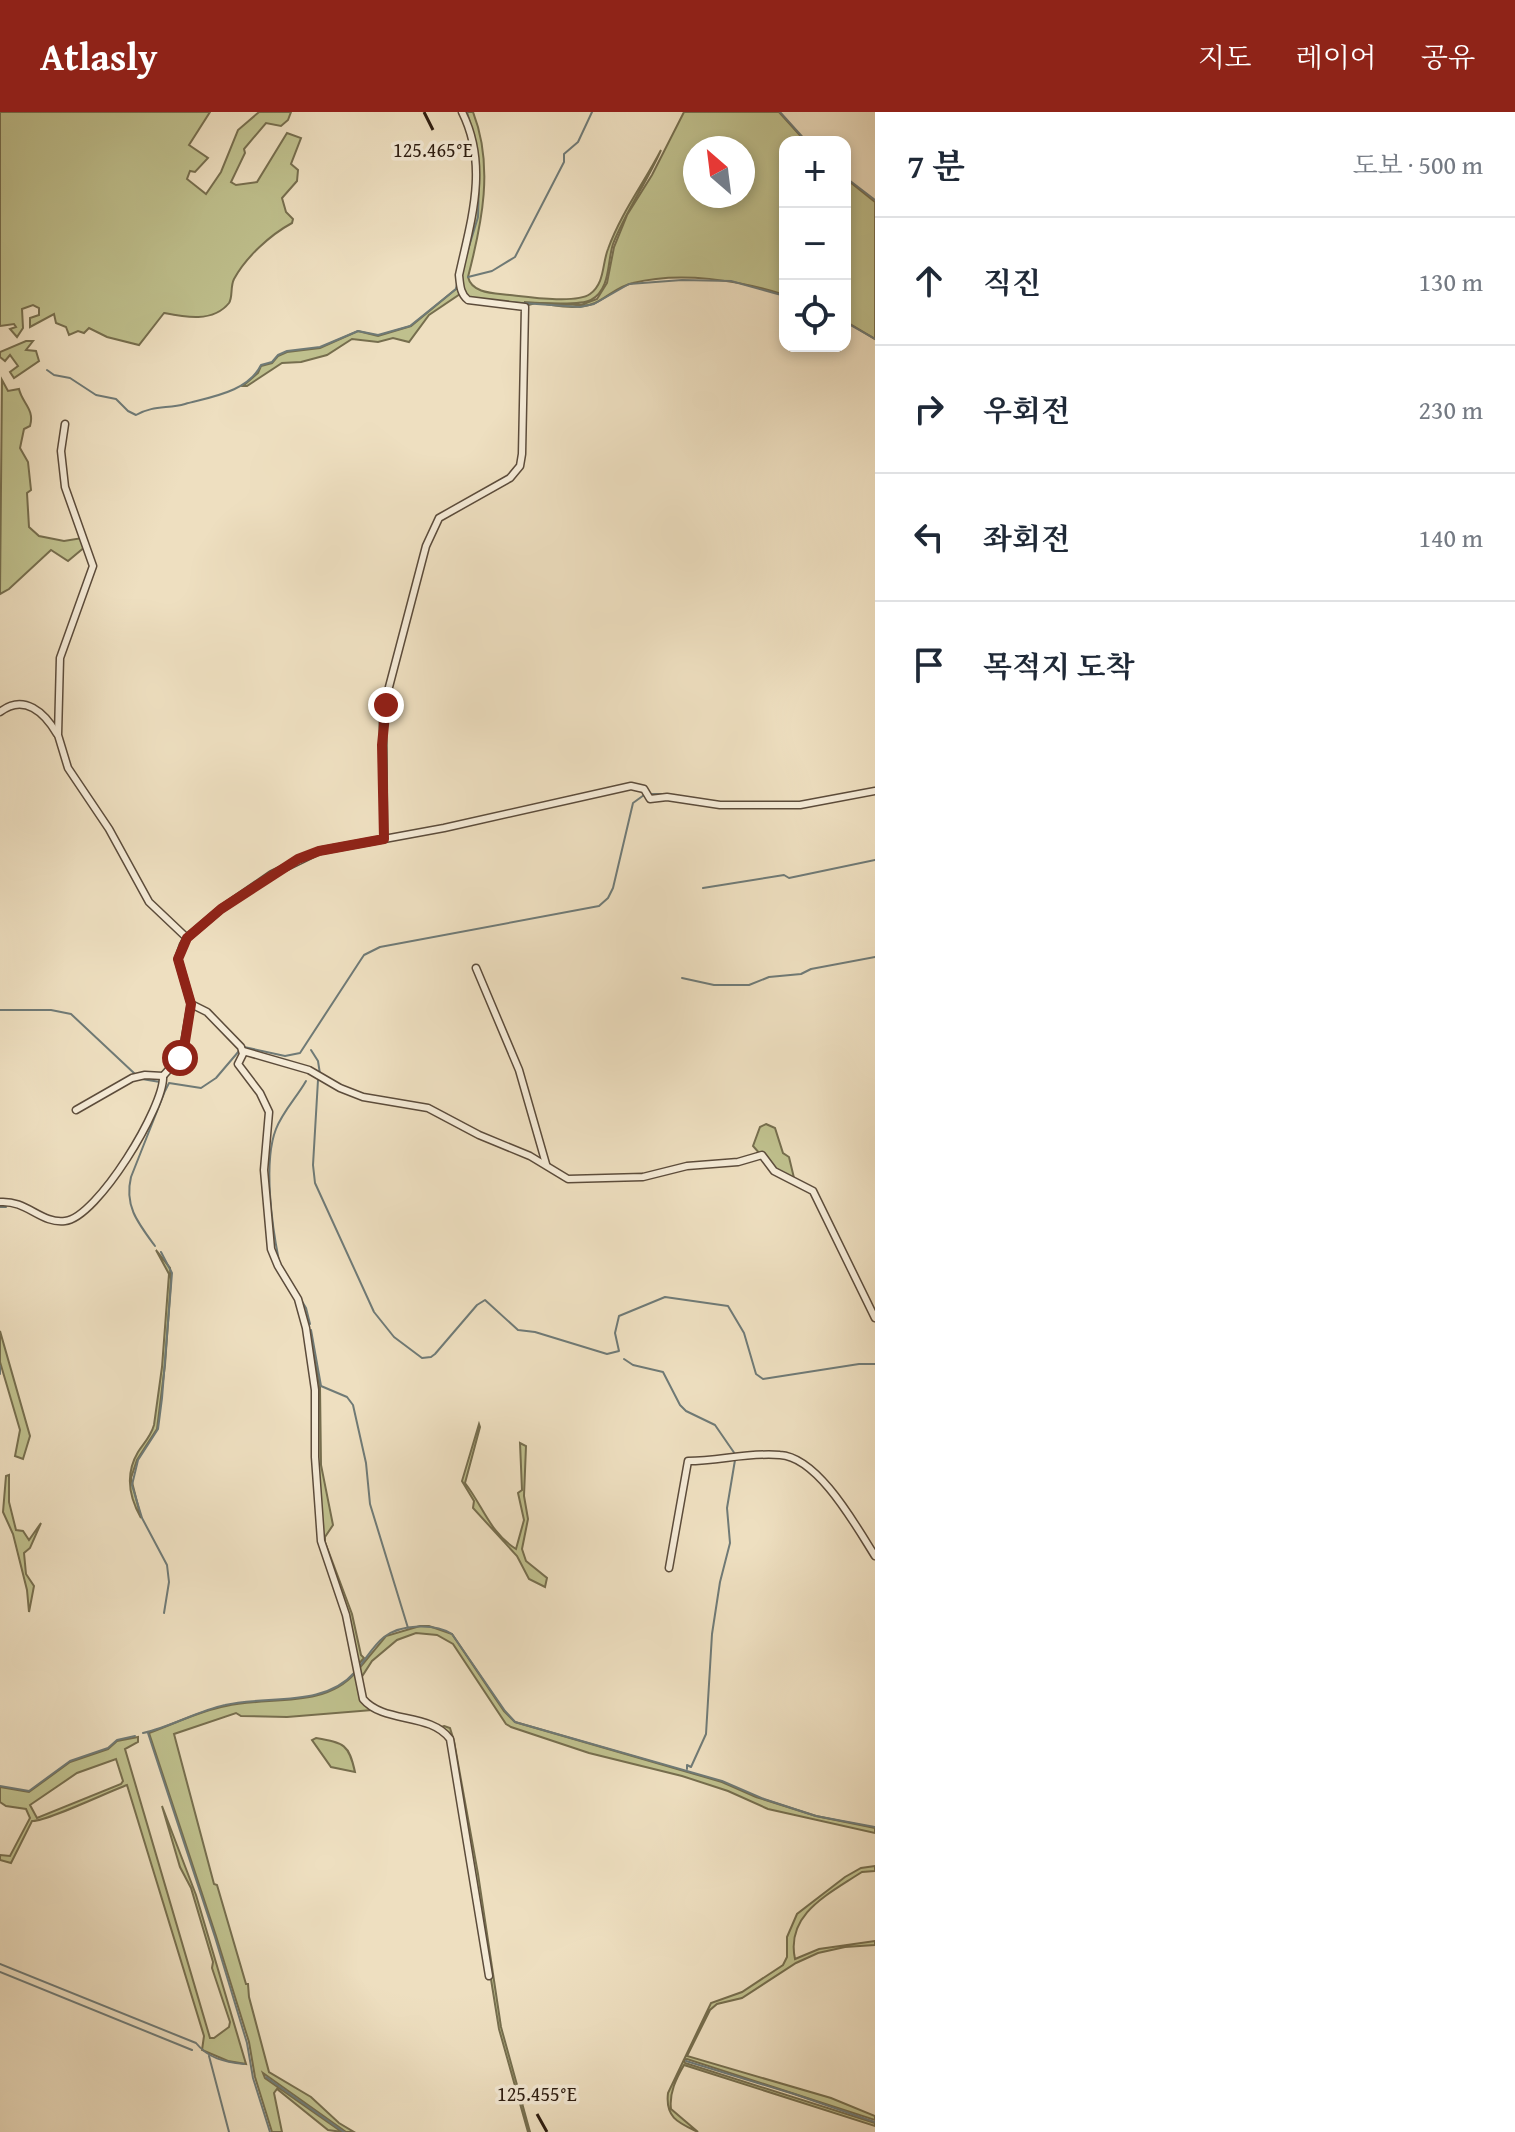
<!DOCTYPE html>
<html lang="ko">
<head>
<meta charset="utf-8">
<style>
	:root { --surface:#fff; --page:#f2f2f3; --text:#1f2937; --muted:#747a83; --line:#e0e1e3; --accent:#8f2418 }
	body { margin:0; font-family:"Gentium Book Plus","Noto Serif KR",serif; background:var(--page); color:var(--text) }
	.controls { position:absolute; right:24px; top:24px; display:grid; overflow:hidden; border-radius:16px; box-shadow:0 4px 12px #0003 }
	.controls button { width:72px; height:72px; display:grid; place-items:center; padding:0; border:0; border-bottom:2px solid var(--line); background:var(--surface); color:var(--text); font:40px sans-serif }
	.compass { position:absolute; left:683px; top:24px; width:72px; height:72px; border-radius:50%; background:var(--surface); box-shadow:0 4px 12px #0003; rotate:332deg }
	.stop { position:absolute; width:24px; height:24px; margin:-18px; border:6px solid #8f2418; border-radius:50%; background:#fff }
	.stop.end { background:#8f2418; border-color:#fff; box-shadow:0 2px 8px #0008 }
	.list { margin:0; padding:0; list-style:none }
	h2 { display:flex; justify-content:space-between; align-items:center; height:104px; margin:0; padding:0 32px; font-size:34px }
	h2 small { font-size:26px; font-weight:400; color:var(--muted) }
	.list li { display:grid; grid-template-columns:52px 1fr auto; gap:24px; align-items:center; box-sizing:border-box; height:128px; padding:0 32px; border-top:2px solid var(--line) }
	.list b { display:block; font-size:30px; white-space:nowrap }
	.list em { font-size:26px; font-style:normal; color:var(--muted) }
	.icon { flex:none; width:44px; height:44px; fill:none; stroke:currentColor; stroke-width:2; stroke-linecap:round; stroke-linejoin:round }
	.map { position:relative; flex:none; width:875px; height:2020px; overflow:hidden }
	header { display:flex; align-items:center; gap:48px; box-sizing:border-box; height:112px; padding:0 40px; background:var(--accent); color:#fff }
	header strong { font-size:38px }
	nav { display:flex; gap:44px; margin-inline-start:auto; font-size:28px }
	main { display:flex }
	aside { flex:1; background:var(--surface) }
	.map>svg:first-child { display:block }
	.green { fill:#bfc08d; stroke:#766e4e; stroke-width:2; fill-rule:evenodd }
	.lines { fill:none; stroke-linecap:round; stroke-linejoin:round }
	.stream { stroke:#6f7a76; stroke-width:2 }
	.street-casing { stroke:#5c4c3b; stroke-width:9 }
	.street { stroke:#f4ead6; stroke-width:6 }
	.route { stroke:#8f2418; stroke-width:10 }
	.ticks { fill:none; stroke:#2c1b0f; stroke-width:3 }
	.ticks-label { font-size:20px; text-anchor:middle; fill:#2c1b0f; stroke:#f4ead6; stroke-width:7; stroke-linejoin:round; paint-order:stroke }
</style>
</head>
<body>
<header>
<strong>Atlasly</strong>
<nav><a>지도</a><a>레이어</a><a>공유</a></nav>
</header>
<main>
<div class="map">
<svg width="875" height="2020" viewBox="0 0 875 2020">
	<rect width="100%" height="100%" fill="#eedfc0"/>
	<filter id="stains"><feTurbulence type="fractalNoise" baseFrequency=".0025" numOctaves="4"/><feColorMatrix values="0 0 0 0 .2 0 0 0 0 .09 0 0 0 0 .02 0 0 0 .5 -.17"/></filter>
	<radialGradient id="worn" r=".72"><stop offset=".6" stop-color="#630" stop-opacity="0"/><stop offset="1" stop-color="#630" stop-opacity=".3"/></radialGradient>
	<g class="green">
		<path d="M0,0h210l-21,33 19,13 -13,14 -5,-1 -3,8 19,15 15,-22 17,-42 21,-18h32l-3,8 -7,6 -15,-3 -22,26 1,4 -14,29 5,3 21,-3 30,-49 14,5 -10,26 7,6 -1,11 -15,17 4,14 7,7 -1,4c-22,12 -46,34 -58,56 -4,8 -1,18 -5,24 -16,20 -45,14 -65,10l-25,32 -32,-8 -18,-9 -5,5 -6,-2 -9,4 -3,-8 -10,-4 -2,-9 -24,13v-9l9,-3v-7l-6,-3 -11,4 1,19 -6,9 -7,-8 6,-2 -2,-3 -14,2z"/>
		<path d="M462,0h11c21,54 9,111 -5,165 4,17 27,16 42,18 18,2 66,9 80,-1 15,-11 12,-30 18,-45 13,-36 36,-66 53,-99 -14,32 -35,61 -48,94 -6,18 -2,45 -22,56 -11,6 -53,3 -67,2l8,2 -7,2 -51,-5 -10,-5c-8,-34 6,-58 12,-92 5,-30 -4,-64 -14,-92z"/>
		<path d="M684,0h95l27,30h-21v153c-46,-15 -105,-24 -152,-12 -15,3 -25,14 -38,20 -17,7 -38,3 -55,0l41,2 16,-6 10,-16 7,-36 13,-32 25,-40zM743,36v48h-48v-48z"/>
		<path d="M845,66l30,24v137l-30,-18z"/>
		<path d="M458,172l2,10 -31,21 -20,27 -16,-4 -15,4 -26,-3 -25,16 -26,7 -19,1 -35,23h-4l15,-13 3,-7 11,-3 6,-7 9,-4 33,-4 38,-17 20,5 33,-10 45,-37z"/>
		<path d="M26,229h7l-7,9 10,1 3,10 -25,17 -4,-6 8,-6 -8,-11 -5,6 -5,-4v-5z"/>
		<path d="M2,268l6,11 11,-2c3,14 16,20 11,37l-6,3 -4,19 8,14 3,28 -4,3 2,34 10,9 25,5 18,-3 4,8 -18,15 -17,-11 -42,39 -9,5z"/>
		<path d="M766,1012l9,4 8,25 6,4 5,21 -19,-7 -22,-25 7,-19z"/>
		<path d="M156,1138l14,18 1,12 -6,85 -8,64 -20,31 -6,18 10,40c-12,-21 -16,-44 -3,-66 6,-9 13,-16 16,-27l8,-58 7,-93z"/>
		<path d="M309,1217l11,58 1,78 12,60 -8,12v5l27,72 9,41 3,3 -8,9 -2,-20 -32,-101z"/>
		<path d="M0,1219l30,105 -7,23 -8,-3 5,-26 -20,-68z"/>
		<path d="M479,1312l1,3 -15,56c18,23 25,50 51,66l8,-29 -6,-27 4,-3 -2,-47 6,3 -2,50 4,23 -6,30 4,12 21,17 -2,9 -16,-8 -12,-23 -44,-48 1,-7 -12,-20z"/>
		<path d="M9,1363v27l7,28 7,1 6,9 12,-17 -11,25 -6,5 2,21 8,12 -5,26 -2,-22 -14,-56 -10,-22 3,-36z"/>
		<path d="M420,1514h9l23,8 52,77 11,11 207,60 34,15 60,19 59,12v5l-107,-24 -40,-18 -46,-15 -93,-23 -78,-26 -5,-3 -53,-80 -16,-9 -21,-2 -19,7 -25,21 -11,17 -4,-7 29,-35z"/>
		<path d="M355,1561l6,27 12,10 -86,7 -46,-1 -5,-3 -62,21 40,150 3,1 29,99h2l1,13 20,75 42,25 28,26 15,9h-8l-83,-59 2,5 77,54 -14,-2 -51,-41 -3,4 8,39h-10l-17,-55 -6,-35 -33,-106 -67,-203c25,-9 50,-22 77,-27 42,-10 98,3 129,-33z"/>
		<path d="M444,1614l6,2 4,13 24,133 23,153 29,105h-2l-29,-103 -43,-267 -4,-23 -11,-12z"/>
		<path d="M138,1625v5l-13,7 85,289h4l15,-11 1,-5 -18,-54 1,-6 -22,-74 -11,-21 -18,-61 34,89 50,169 -18,-3 -26,-11 2,-14 -77,-251c-17,6 -84,38 -95,36l-21,42 -11,-3v-5l10,1 20,-38 -4,-9 -20,-3 -6,-4v-15l29,5 41,-30 38,-13 9,-8zM116,1647l7,22 -2,3 -84,34 -7,-13 47,-32z"/>
		<path d="M316,1626c28,5 33,6 39,34l-24,-5 -19,-27z"/>
		<path d="M875,1754v5l-13,1 -8,5c-31,20 -68,40 -59,82l24,-10 56,-8v4l-30,2 -27,6 -22,10 -54,35 -25,6 -7,6 -23,46 144,42 44,18v4l-188,-61 -3,1 1,3 190,60v3l-191,-61c-8,14 -15,28 -13,44l27,23c-19,-9 -33,-14 -30,-39l43,-90 31,-11 41,-27 4,-8v-20l10,-23 48,-37 16,-9z"/>
	</g>
	<g class="lines">
		<g class="stream">
			<path d="M467,0l9,33"/>
			<path d="M780,0l27,30"/>
			<path d="M845,65l30,23"/>
			<path d="M464,151l14,-46 1,-37"/>
			<path d="M468,165l24,-6 23,-14 49,-95v-8l14,-12 14,-30"/>
			<path d="M507,190l73,5 14,-3 35,-20 53,-4 49,1 54,15"/>
			<path d="M845,210l30,17"/>
			<path d="M47,258l7,5 16,3 26,17 20,4 12,12 8,4c17,-10 32,-6 49,-11 25,-7 63,-12 76,-39l11,-3 6,-7 9,-4 33,-4 38,-16 20,4 32,-9 46,-37 1,-5"/>
			<path d="M651,682h13"/>
			<path d="M703,776l81,-13 5,3 86,-18"/>
			<path d="M682,866l32,7h35l20,-8 32,-3 10,-5 64,-12"/>
			<path d="M0,898h51l20,4 64,60"/>
			<path d="M244,935l41,9 15,-3 60,-92 4,-6 16,-8 219,-41 9,-8 5,-10 20,-85 11,-8"/>
			<path d="M311,938l7,11 2,13"/>
			<path d="M142,967l18,3"/>
			<path d="M318,968l-5,85 2,18 59,129 20,25 28,21 9,-1 4,-3 42,-49 8,-5 33,30 17,2 72,22 12,-3 -4,-18 4,-17 46,-19 63,9 16,27 12,41 7,5 96,-15h16"/>
			<path d="M0,1095h6"/>
			<path d="M155,1134c-17,-23 -31,-40 -24,-69l34,-86 4,-8 32,5 15,-10 23,-27"/>
			<path d="M161,1140l11,21 -10,125 -4,31 -20,31 -6,25 10,33 25,47 2,17 -5,31"/>
			<path d="M279,1149c-7,-35 -16,-99 -3,-132 7,-18 21,-32 30,-48"/>
			<path d="M300,1186l6,10 4,16"/>
			<path d="M311,1218l10,56 26,11 6,8 13,58 4,41 38,124"/>
			<path d="M624,1247l9,6 30,7 17,33 6,6 29,14 20,29"/>
			<path d="M0,1254v8"/>
			<path d="M359,1555c8,-10 15,-22 25,-30 17,-13 51,-14 68,-3l53,77 10,11 207,59 42,18 52,17 59,11"/>
			<path d="M143,1621c28,-6 54,-22 82,-28 42,-10 99,3 130,-33"/>
			<path d="M148,1621l67,204 32,106 6,35 17,54"/>
			<path d="M687,1657v-4l4,2 15,-33 6,-100 8,-52 10,-39 -3,-35 8,-48"/>
			<path d="M0,1674l29,5 41,-30 38,-13 9,-8 18,-4"/>
			<path d="M0,1852l196,79c12,15 28,19 48,21"/>
			<path d="M0,1860l192,78"/>
			<path d="M209,1944l20,76"/>
			<path d="M686,1949l108,33 81,28"/>
			<path d="M266,1965l78,55"/>
		</g>
		<defs>
			<g id="street">
				<path d="M65,312l-4,27 4,36 28,79 -33,92 -2,77 10,33 41,61 40,73 38,36"/>
				<path d="M0,600c24,-19 45,1 57,22"/>
				<path d="M384,727l-1,-118 6,-34 37,-141 13,-28 71,-40 10,-12 2,-12 3,-147 -57,-7c-8,-6 -8,-16 -9,-25 12,-55 30,-109 3,-163"/>
				<path d="M476,856l43,102 27,94"/>
				<path d="M191,892l16,8 34,35 2,7 -5,10 22,29 9,19 -5,58 7,79 7,17 20,33 8,29 9,62v67l6,84 25,74 17,84c21,25 67,13 87,40l39,237"/>
				<path d="M243,939l66,19 31,18 23,9 65,11 51,27 51,21 38,23 75,-2 44,-11 51,-4 24,-7 12,16 39,20 62,127"/>
				<path d="M76,998l56,-32 13,-3 18,1 19,-21 9,-51 -13,-45 5,-14 4,-7 34,-29 51,-35 47,-23 125,-23 187,-42 13,3 6,10 17,-2 53,8h80l75,-14"/>
				<path d="M0,1090c27,-2 41,22 65,19 32,-3 100,-115 98,-145"/>
				<path d="M669,1456l19,-107c31,0 61,-9 92,-6 38,2 76,71 95,101"/>
			</g>
		</defs>
		<use href="#street" class="street-casing"/>
		<use href="#street" class="street"/>
	</g>
	<g class="lines">
		<path class="route" d="M180,946l4,-10 7,-44 -13,-45 9,-21 34,-29 77,-50 21,-8 65,-12 -2,-94 4,-40"/>
	</g>
	<path class="ticks" d="M424,0l9,18M537,2002l10,18"/>
	<g class="ticks-label">
		<text x="433" y="45">125.465°E</text>
		<text x="537" y="1989">125.455°E</text>
	</g>
	<rect width="100%" height="100%" filter="url(#stains)"/>
	<rect width="100%" height="100%" fill="url(#worn)"/>
</svg>
<div class="controls">
<button>+</button>
<button>−</button>
<button><svg class="icon" aria-label="locate" viewBox="0 0 24 24"><circle cx="12" cy="12" r="6"/><path d="M12 2v4M12 18v4M2 12h4M18 12h4"/></svg></button>
</div>
<svg class="compass" viewBox="-18 -18 36 36"><path d="M0-13l5 13h-10z" fill="#e53935"/><path d="M0 13l5-13h-10z" fill="#747a83"/></svg>
<div class="stop" style="left:180px;top:946px"></div>
<div class="stop end" style="left:386px;top:593px"></div>
</div>
<aside>
<h2>7 분<small>도보 · 500 m</small></h2>
<ul class="list">
<li><svg class="icon" aria-label="ahead" viewBox="0 0 24 24"><path d="M12 20V5M6 11l6-6 6 6"/></svg><div><b>직진</b></div><em>130 m</em></li>
<li><svg class="icon" aria-label="right" viewBox="0 0 24 24"><path d="M7 20v-9h11M14 6l5 5-5 5"/></svg><div><b>우회전</b></div><em>230 m</em></li>
<li><svg class="icon" aria-label="left" viewBox="0 0 24 24"><path d="M17 20v-9H6M10 6l-5 5 5 5"/></svg><div><b>좌회전</b></div><em>140 m</em></li>
<li><svg class="icon" aria-label="arrive" viewBox="0 0 24 24"><path d="M6 21V4h12l-3 4 3 4H6"/></svg><div><b>목적지 도착</b></div></li>
</ul>
</aside>
</main>
</body>
</html>
